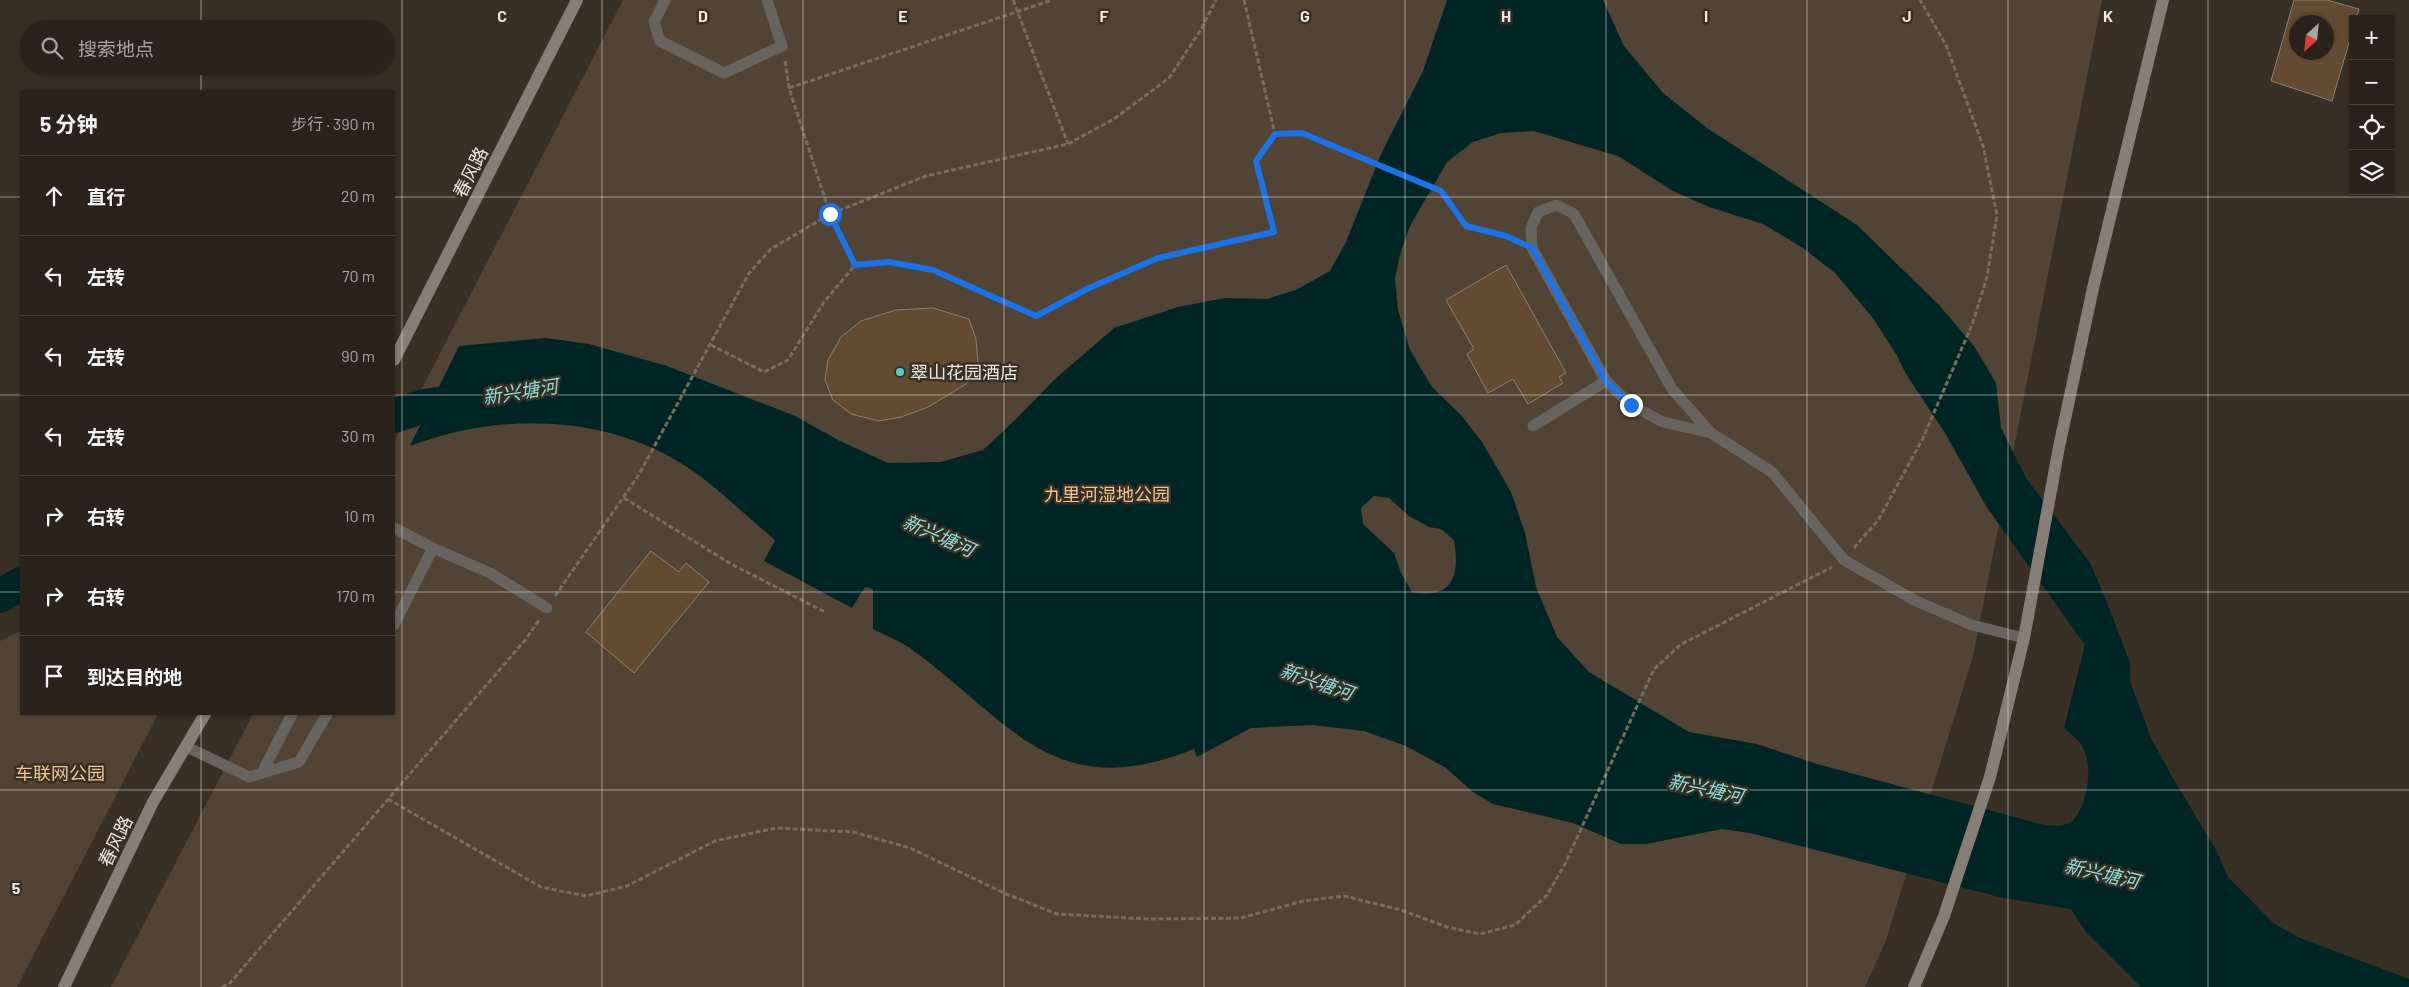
<!DOCTYPE html>
<html lang="zh">
<head>
<meta charset="utf-8">
<style>
	:root { --surface:#2a231c; --page:#322b25; --text:#f1f3f6; --muted:#a5a4a3; --line:#46403b }
	body { margin:0; font-family:Barlow,"Noto Sans SC",sans-serif; background:var(--page); color:var(--text) }
	.controls { position:absolute; right:15px; top:15px; display:grid; overflow:hidden; border-radius:0px; box-shadow:0 1px 4px #0004 }
	.controls button { width:45px; height:45px; display:grid; place-items:center; padding:0; border:0; border-bottom:1px solid var(--line); background:var(--surface); color:var(--text); font:25px sans-serif }
	.compass { position:absolute; left:2289px; top:15px; width:45px; height:45px; border-radius:50%; background:var(--surface); box-shadow:0 1px 4px #0004; rotate:207deg }
	.stop { position:absolute; width:15px; height:15px; margin:-11px; border:4px solid #1a73e8; border-radius:50%; background:#fff }
	.stop.end { background:#1a73e8; border-color:#fff; box-shadow:0 1px 5px #0008 }
	.list { margin:0; padding:0; list-style:none }
	h2 { display:flex; justify-content:space-between; align-items:center; height:65px; margin:0; padding:0 20px; font-size:21px }
	h2 small { font-size:16px; font-weight:400; color:var(--muted) }
	.list li { display:grid; grid-template-columns:32px 1fr auto; gap:15px; align-items:center; box-sizing:border-box; height:80px; padding:0 20px; border-top:1px solid var(--line) }
	.list b { display:block; font-size:19px; white-space:nowrap }
	.list em { font-size:16px; font-style:normal; color:var(--muted) }
	.icon { flex:none; width:28px; height:28px; fill:none; stroke:currentColor; stroke-width:2; stroke-linecap:round; stroke-linejoin:round }
	.map { position:relative; flex:none; width:2409px; height:987px; overflow:hidden }
	.search { position:absolute; background:var(--surface); box-shadow:0 1px 4px #0004; left:20px; top:20px; width:375px; height:55px; display:flex; align-items:center; gap:12px; box-sizing:border-box; padding:0 18px; border-radius:28px; color:var(--muted); font-size:19px }
	.panel { position:absolute; background:var(--surface); box-shadow:0 1px 4px #0004; left:20px; top:90px; width:375px; height:625px; border-radius:0px }
	.map>svg:first-child { display:block }
	.green { fill:#524435 }
	.water { fill:#012524; fill-rule:evenodd }
	.lines { fill:none; stroke-linecap:round; stroke-linejoin:round }
	.river { stroke:#012524; stroke-width:34 }
	.building { fill:#624b31; stroke:#8c8175; fill-rule:evenodd }
	.path { stroke:#756d64; stroke-width:3; stroke-dasharray:5 2.5; stroke-linecap:butt }
	.lane { stroke:#67635e; stroke-width:11 }
	.secondary { stroke:#867e77; stroke-width:12 }
	.route { stroke:#1a73e8; stroke-width:6 }
	.grid { fill:none; stroke:#ede7e1; stroke-width:1; stroke-opacity:0.55 }
	.poi-dot { fill:#52cdcc; stroke:#382f25; stroke-width:2 }
	.labels { text-anchor:middle; dominant-baseline:central; stroke-width:5; stroke-linejoin:round; paint-order:stroke }
	.street-label { font-size:18px; fill:#ede7e1; stroke:#382f25 }
	.poi-label { font-size:18px; fill:#ede7e1; stroke:#382f25; text-anchor:start }
	.park-label { font-size:18px; fill:#f0c594; stroke:#382f25 }
	.water-label { font-size:19px; font-style:italic; fill:#8ddfde; stroke:#382f25 }
	.grid-label { font-size:16px; text-anchor:middle; font-weight:bold; fill:#ede7e1; stroke:#382f25; stroke-width:5; stroke-linejoin:round; paint-order:stroke }
</style>
</head>
<body>
<div class="map">
<svg width="2409" height="987" viewBox="0 0 2409 987">
	<rect width="100%" height="100%" fill="#382f25"/>
	<g class="green">
		<path d="M623,0h1479l-129,656 -87,284 -21,47h-1754l142,-273h141v-272z"/>
		<path d="M21,631v83h137l-141,273h-17v-346z"/>
	</g>
	<path class="water" d="M1447,0h156l21,46 39,47 44,35 150,97 82,80 35,41 22,37 5,45 25,50 64,85 16,37 24,63v18l21,57 20,37 45,75 12,27 45,46 27,15 109,41v8h-268l-55,-55 -15,-23 -68,-11 -253,-65 -28,-4 -76,15h-25l-48,-21 -80,-19 -20,-12 -27,-24 -40,-22 -42,-15 -51,-6 -62,3 -54,29 -3,-8c-139,56 -181,-25 -280,-98 -12,-9 -27,-15 -41,-22v-40l-8,-2 -13,21 -88,-47 11,-21c-27,-22 -59,-54 -88,-73 -81,-53 -188,-55 -277,-21l49,-100 87,-8 43,6 78,22 128,50 45,25 48,22 53,-1 42,-12 31,-29 40,-41 60,-52 64,-21 47,-9 42,1 29,-9 34,-19 16,-29 35,-88 42,-83zM1534,131l84,25 55,35 36,16 54,17 40,24 32,25 38,45 23,36 10,20 39,59 41,73 99,139 -21,83c9,8 19,15 22,27 6,18 0,55 -15,67 -8,5 -18,4 -27,3l-227,-61 -60,-20 -68,-12 -100,-60 -32,-35 -21,-50 -11,-54 -14,-41 -29,-50 -21,-27 -29,-28 -22,-37 -12,-40 -3,-32 6,-27 9,-25 37,-64 26,-20 28,-9zM1374,496l15,2 20,18 20,11 12,2 13,11c6,35 -1,60 -42,52l-11,-19 -7,-20 -31,-29 -2,-16z"/>
	<g class="lines">
		<g class="river">
			<path d="M394,416l31,-10 51,-8"/>
			<path d="M0,596l21,-12"/>
		</g>
	</g>
	<g class="building">
		<path d="M2294,0h33l32,9 -3,10h-3v10l-21,72 -61,-20zM2296,22h30v30h-30z"/>
		<path d="M1506,265l60,108 -7,4 4,6 -35,21 -15,-25 -25,14 -21,-39 7,-5 -28,-49z"/>
		<path d="M933,308l36,11 7,20 2,24 -12,21 -38,23 -27,10 -22,4 -28,-7 -18,-14 -8,-20 3,-20 13,-23 20,-16 35,-11z"/>
		<path d="M651,551l28,21 7,-9 23,19 -75,91 -48,-41z"/>
	</g>
	<g class="lines">
		<g class="path">
			<path d="M1013,0l55,144"/>
			<path d="M1244,0l31,134"/>
			<path d="M785,61l4,27 41,126 25,51"/>
			<path d="M789,88l263,-88"/>
			<path d="M711,345l53,27 24,-12 36,-58 31,-37 34,-3 44,8 103,46 53,-28 69,-30 116,-26 -18,-71 19,-27 26,-1 140,58 25,35 40,10 12,5"/>
			<path d="M624,498l107,66 94,48"/>
			<path d="M1854,548l25,-29 44,-81 49,-113 15,-48 10,-62 -14,-69 -37,-101 -26,-45"/>
			<path d="M555,596l83,-120 111,-203 22,-24 59,-35 96,-38 142,-32 46,-25 55,-41 31,-47 16,-31"/>
			<path d="M388,799l153,88 45,9 41,-10 88,-45 61,-13 77,4 57,16 94,45 53,21 91,5 93,-1 62,-17 41,-5 57,14 46,17 33,7 35,-9 32,-30 18,-31 89,-195 26,-24 152,-78"/>
			<path d="M222,987l8,-4 296,-344 13,-19"/>
		</g>
		<g class="lane">
			<path d="M665,0l-11,22 6,19 64,32 58,-27 -15,-46"/>
			<path d="M1533,426l73,-45"/>
			<path d="M1711,433l-48,-11 -32,-17 -25,-24 -74,-133 -1,-20 7,-16 19,-7 17,9 98,175 39,44 61,39 72,88 72,41 56,24 52,13"/>
			<path d="M394,528l39,20 -39,77"/>
			<path d="M433,548l57,25 57,35"/>
			<path d="M187,747l62,30 50,-15 28,-48"/>
			<path d="M262,773l30,-59"/>
		</g>
		<g class="secondary">
			<path d="M394,360l183,-360"/>
			<path d="M64,987l89,-185 52,-88"/>
			<path d="M1914,987l30,-71 46,-139 34,-139 35,-191 34,-159 70,-288"/>
		</g>
	</g>
	<g class="lines">
		<path class="route" d="M830,214l25,51 34,-3 44,8 103,46 53,-28 69,-30 116,-26 -18,-71 19,-27 27,-1 139,58 25,35 40,10 26,12 74,133 25,24"/>
	</g>
	<path class="grid" d="M201,0v29M402,0v987M602,0v987M803,0v987M1004,0v987M1204,0v987M1405,0v987M1606,0v987M1807,0v987M2008,0v987M2208,0v987M201,66v25M0,197h21M394,197h2015M0,395h21M394,395h2015M0,592h21M394,592h2015M201,714v273M0,790h2409"/>
	<circle class="poi-dot" cx="900" cy="372" r="5"/>
	<g class="labels">
		<g class="street-label">
			<text transform="translate(470 172) rotate(-63)">春风路</text>
			<text transform="translate(115 841) rotate(-64)">春风路</text>
		</g>
		<g class="poi-label">
			<text x="910" y="372">翠山花园酒店</text>
		</g>
		<g class="park-label">
			<text x="1107" y="494">九里河湿地公园</text>
			<text x="60" y="773">车联网公园</text>
		</g>
		<g class="water-label">
			<text transform="translate(520 391) rotate(-9)">新兴塘河</text>
			<text transform="translate(939 535) rotate(24)">新兴塘河</text>
			<text transform="translate(1317 681) rotate(19)">新兴塘河</text>
			<text transform="translate(1706 788) rotate(12)">新兴塘河</text>
			<text transform="translate(2102 873) rotate(13)">新兴塘河</text>
		</g>
	</g>
	<g class="grid-label">
		<text x="502" y="22">C</text>
		<text x="703" y="22">D</text>
		<text x="903" y="22">E</text>
		<text x="1104" y="22">F</text>
		<text x="1305" y="22">G</text>
		<text x="1506" y="22">H</text>
		<text x="1706" y="22">I</text>
		<text x="1907" y="22">J</text>
		<text x="2108" y="22">K</text>
		<text x="16" y="894">5</text>
	</g>
</svg>
<div class="controls">
<button>+</button>
<button>−</button>
<button><svg class="icon" aria-label="locate" viewBox="0 0 24 24"><circle cx="12" cy="12" r="6"/><path d="M12 2v4M12 18v4M2 12h4M18 12h4"/></svg></button>
<button><svg class="icon" aria-label="layers" viewBox="0 0 24 24"><path d="M12 4l9 5-9 5-9-5zM3 14l9 5 9-5"/></svg></button>
</div>
<svg class="compass" viewBox="-18 -18 36 36"><path d="M0-13l5 13h-10z" fill="#e53935"/><path d="M0 13l5-13h-10z" fill="#a5a4a3"/></svg>
<div class="stop" style="left:830px;top:214px"></div>
<div class="stop end" style="left:1631px;top:405px"></div>
<div class="search"><svg class="icon" aria-label="search" viewBox="0 0 24 24"><circle cx="10" cy="10" r="6"/><path d="M15 15l6 6"/></svg>搜索地点</div>
<section class="panel">
<h2>5 分钟<small>步行 · 390 m</small></h2>
<ul class="list">
<li><svg class="icon" aria-label="ahead" viewBox="0 0 24 24"><path d="M12 20V5M6 11l6-6 6 6"/></svg><div><b>直行</b></div><em>20 m</em></li>
<li><svg class="icon" aria-label="left" viewBox="0 0 24 24"><path d="M17 20v-9H6M10 6l-5 5 5 5"/></svg><div><b>左转</b></div><em>70 m</em></li>
<li><svg class="icon" aria-label="left" viewBox="0 0 24 24"><path d="M17 20v-9H6M10 6l-5 5 5 5"/></svg><div><b>左转</b></div><em>90 m</em></li>
<li><svg class="icon" aria-label="left" viewBox="0 0 24 24"><path d="M17 20v-9H6M10 6l-5 5 5 5"/></svg><div><b>左转</b></div><em>30 m</em></li>
<li><svg class="icon" aria-label="right" viewBox="0 0 24 24"><path d="M7 20v-9h11M14 6l5 5-5 5"/></svg><div><b>右转</b></div><em>10 m</em></li>
<li><svg class="icon" aria-label="right" viewBox="0 0 24 24"><path d="M7 20v-9h11M14 6l5 5-5 5"/></svg><div><b>右转</b></div><em>170 m</em></li>
<li><svg class="icon" aria-label="arrive" viewBox="0 0 24 24"><path d="M6 21V4h12l-3 4 3 4H6"/></svg><div><b>到达目的地</b></div></li>
</ul>
</section>
</div>
</body>
</html>
